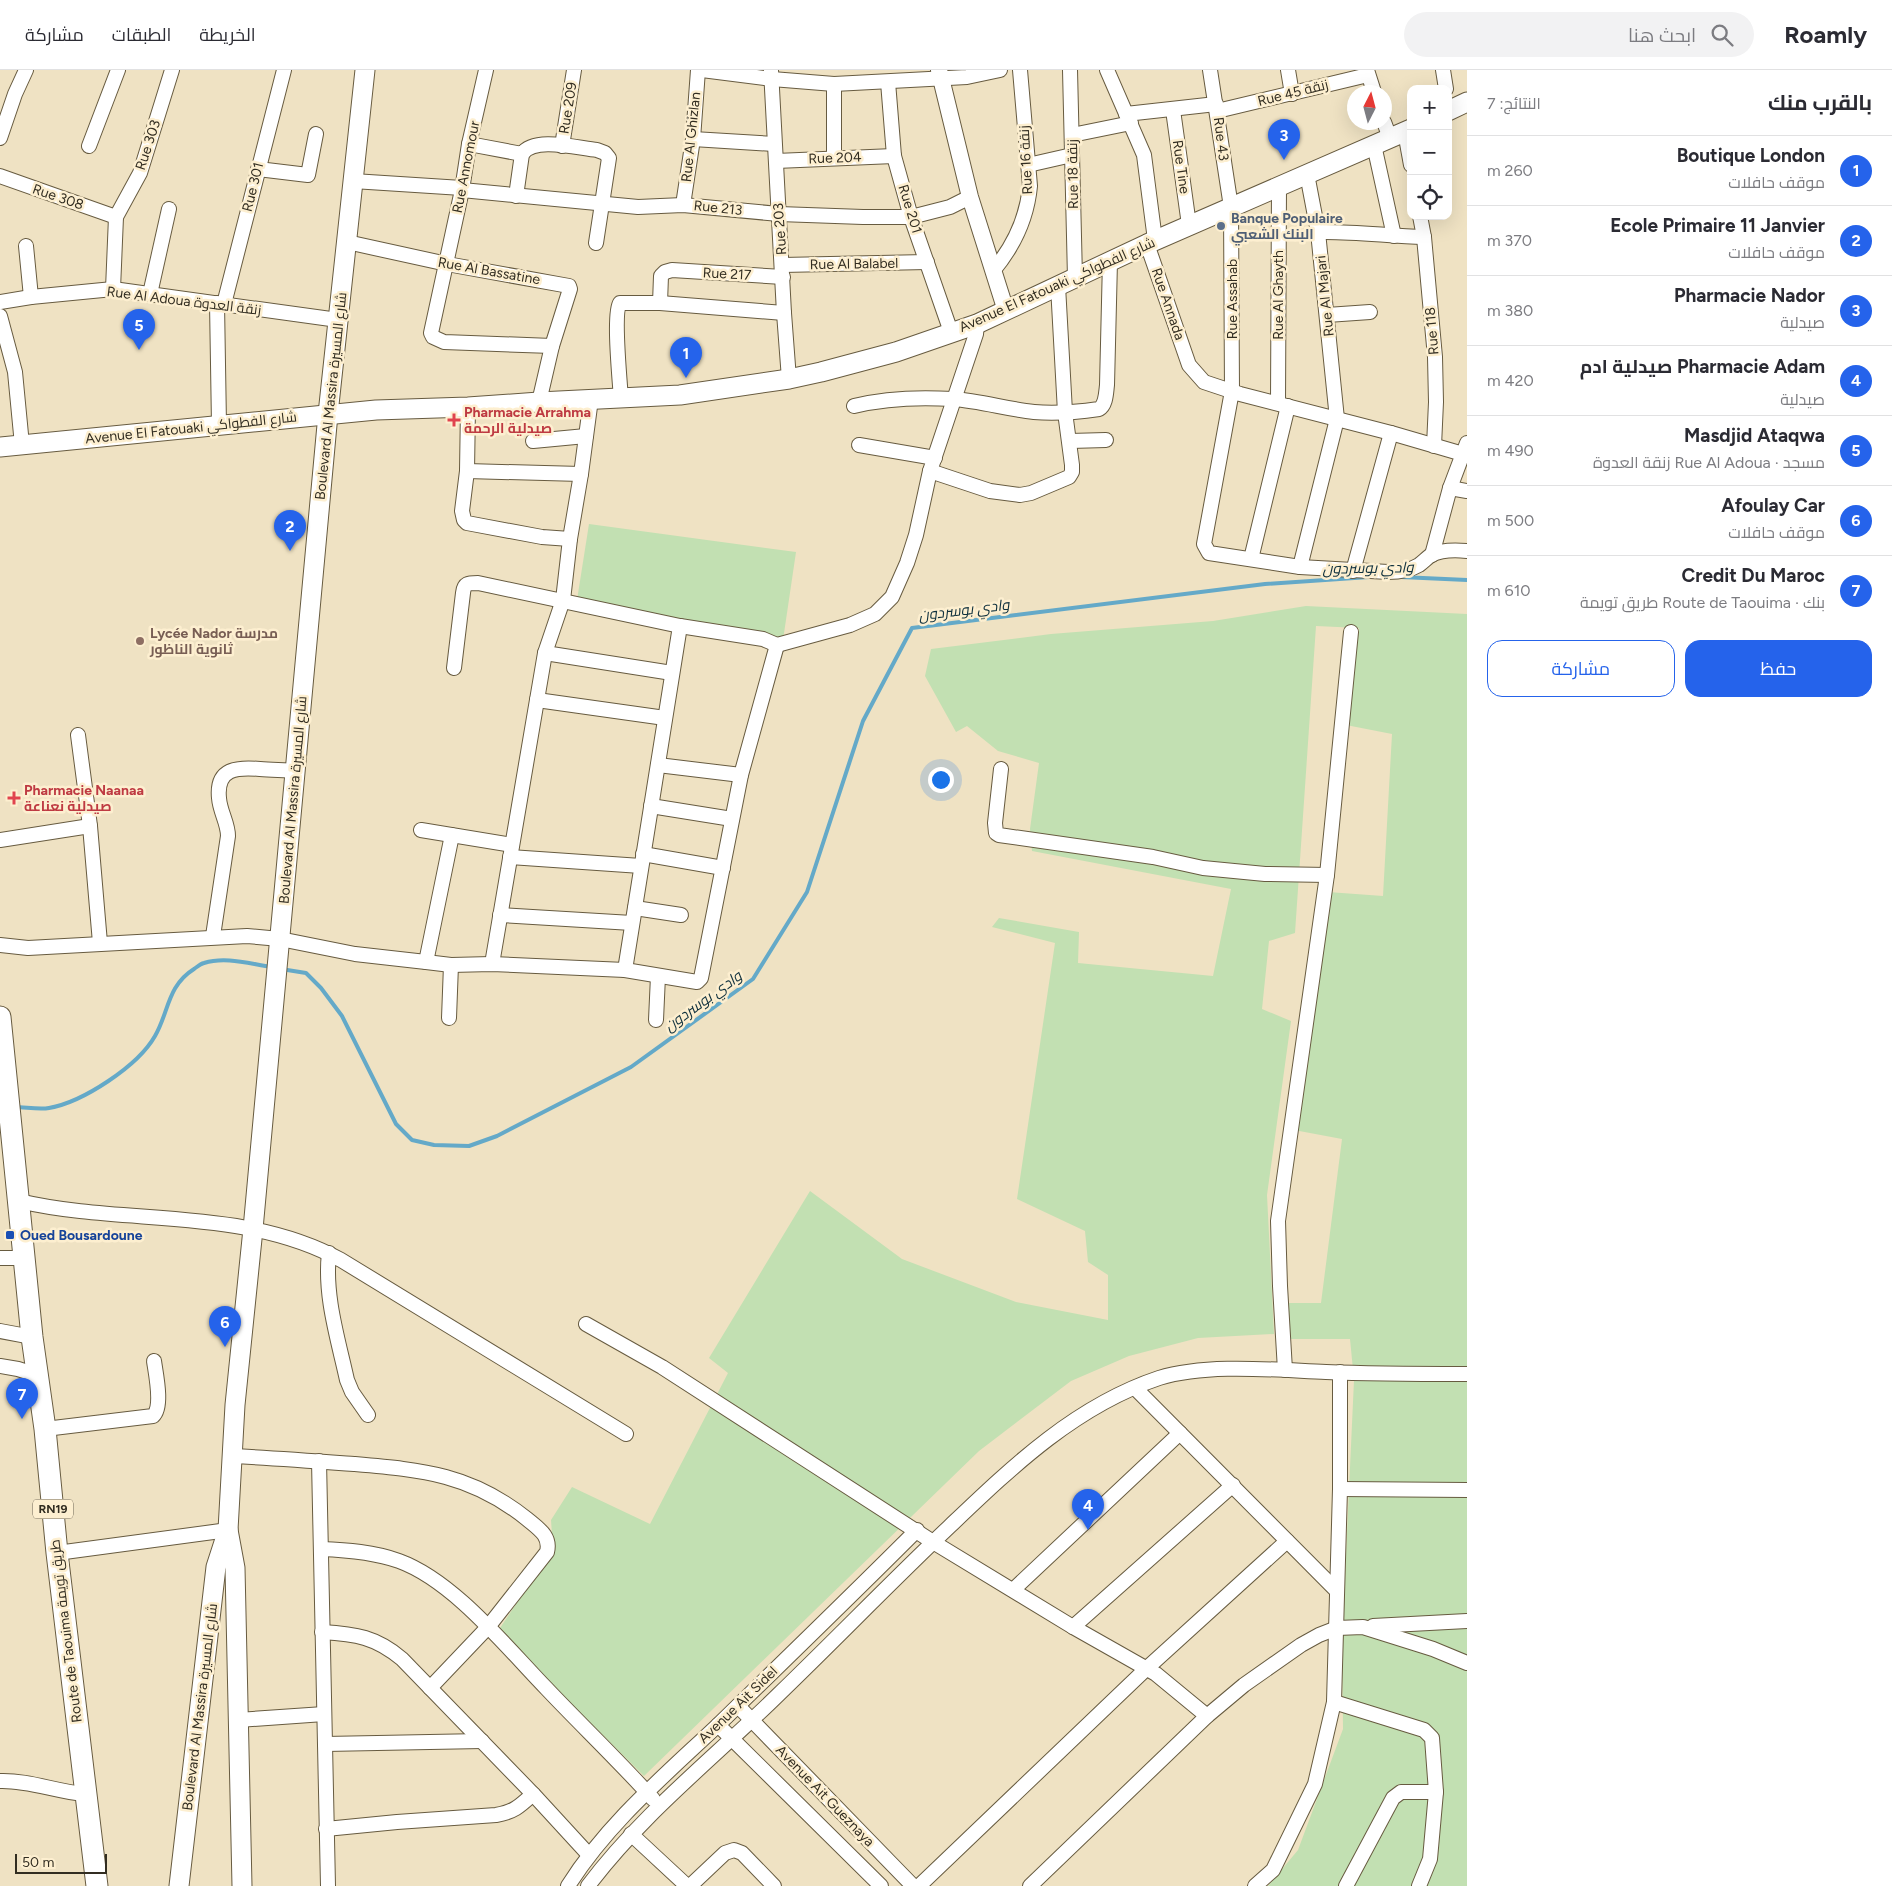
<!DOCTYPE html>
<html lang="ar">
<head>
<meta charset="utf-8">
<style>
	:root { --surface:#fff; --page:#f2f2f3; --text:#2b2b33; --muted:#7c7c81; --line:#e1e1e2; --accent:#2563eb }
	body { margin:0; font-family:Figtree,Cairo,sans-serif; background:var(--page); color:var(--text); direction:rtl }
	.controls { position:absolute; right:15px; top:15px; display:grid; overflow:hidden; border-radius:10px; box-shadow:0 5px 20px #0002 }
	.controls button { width:45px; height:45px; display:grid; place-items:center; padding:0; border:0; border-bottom:1px solid var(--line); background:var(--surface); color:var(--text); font:25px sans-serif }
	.compass { position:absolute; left:1347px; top:15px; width:45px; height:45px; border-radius:50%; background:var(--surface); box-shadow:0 5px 20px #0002; rotate:6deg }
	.scale { position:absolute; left:15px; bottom:12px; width:92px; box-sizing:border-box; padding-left:5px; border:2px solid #322d21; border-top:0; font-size:14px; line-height:18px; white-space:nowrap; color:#322d21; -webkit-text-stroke:4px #fdefd0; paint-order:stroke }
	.you { position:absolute; left:940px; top:709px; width:18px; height:18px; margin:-12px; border:4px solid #fff; border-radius:50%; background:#1a73e8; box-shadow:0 0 0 8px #1a73e833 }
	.badge { display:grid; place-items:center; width:32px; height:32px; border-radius:50%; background:var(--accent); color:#fff; font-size:16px; font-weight:700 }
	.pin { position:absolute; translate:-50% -41px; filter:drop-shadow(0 1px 2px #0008) }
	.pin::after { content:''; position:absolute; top:26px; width:18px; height:15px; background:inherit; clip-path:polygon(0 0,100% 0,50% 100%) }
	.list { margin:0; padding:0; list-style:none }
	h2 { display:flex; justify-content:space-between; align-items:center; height:65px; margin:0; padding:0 20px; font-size:21px }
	h2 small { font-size:16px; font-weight:400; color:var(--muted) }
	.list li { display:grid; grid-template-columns:32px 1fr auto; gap:15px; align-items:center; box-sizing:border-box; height:70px; padding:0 20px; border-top:1px solid var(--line) }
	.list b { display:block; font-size:19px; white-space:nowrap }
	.list p { margin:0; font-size:16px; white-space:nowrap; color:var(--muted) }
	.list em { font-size:16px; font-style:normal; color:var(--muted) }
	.actions { display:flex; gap:10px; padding:15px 20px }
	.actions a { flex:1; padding:11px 0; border:1px solid var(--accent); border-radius:15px; text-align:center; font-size:18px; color:var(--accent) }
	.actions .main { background:var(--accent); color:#fff }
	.icon { flex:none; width:28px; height:28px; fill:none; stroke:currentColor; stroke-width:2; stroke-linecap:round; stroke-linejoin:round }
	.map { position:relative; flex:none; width:1467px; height:1816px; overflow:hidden; direction:ltr }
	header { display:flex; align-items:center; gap:30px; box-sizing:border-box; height:70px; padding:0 25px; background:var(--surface); border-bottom:1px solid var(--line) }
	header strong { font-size:24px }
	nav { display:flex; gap:28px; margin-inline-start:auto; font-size:18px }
	.search { width:350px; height:45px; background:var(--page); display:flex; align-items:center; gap:12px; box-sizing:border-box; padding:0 18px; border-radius:28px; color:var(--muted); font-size:19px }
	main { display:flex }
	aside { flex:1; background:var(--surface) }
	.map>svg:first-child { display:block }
	.green { fill:#c2e0b2 }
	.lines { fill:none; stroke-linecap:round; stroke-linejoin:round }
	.stream { stroke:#64a9c8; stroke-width:4 }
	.minor-casing { stroke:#675b40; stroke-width:16 }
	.tertiary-casing { stroke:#675b40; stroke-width:18 }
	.secondary-casing { stroke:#675b40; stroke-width:21 }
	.primary-casing { stroke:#675b40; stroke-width:23 }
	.minor { stroke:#fff; stroke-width:14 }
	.tertiary { stroke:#fff; stroke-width:16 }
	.secondary { stroke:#fff; stroke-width:19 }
	.primary { stroke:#fff; stroke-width:21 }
	.service-dot { fill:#5c6f8a; stroke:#fdefd0; stroke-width:2 }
	.health-dot { fill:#e0444e; stroke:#fdefd0; stroke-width:2 }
	.education-dot { fill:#8d6e63; stroke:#fdefd0; stroke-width:2 }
	.transit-dot { fill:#1a4fb4; stroke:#fdefd0; stroke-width:2 }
	.labels { text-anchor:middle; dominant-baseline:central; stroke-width:5; stroke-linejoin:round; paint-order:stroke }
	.shield { fill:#fdefd0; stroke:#6f6756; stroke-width:1 }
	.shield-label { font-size:12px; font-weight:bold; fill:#322d21 }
	.street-label { font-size:14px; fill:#322d21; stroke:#fdefd0 }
	.service-label { font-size:14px; font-weight:bold; fill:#4e5e75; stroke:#fdefd0; text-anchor:start }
	.health-label { font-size:14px; font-weight:bold; fill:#be3a42; stroke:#fdefd0; text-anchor:start }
	.education-label { font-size:14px; font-weight:bold; fill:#785e54; stroke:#fdefd0; text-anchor:start }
	.transit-label { font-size:14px; font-weight:bold; fill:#164399; stroke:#fdefd0; text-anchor:start }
	.water-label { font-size:15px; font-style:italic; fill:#10313e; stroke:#fdefd0 }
</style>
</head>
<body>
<header>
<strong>Roamly</strong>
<div class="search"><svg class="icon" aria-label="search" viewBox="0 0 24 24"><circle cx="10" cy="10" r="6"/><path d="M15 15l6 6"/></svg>ابحث هنا</div>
<nav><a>الخريطة</a><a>الطبقات</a><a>مشاركة</a></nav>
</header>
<main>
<aside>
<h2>بالقرب منك<small>النتائج: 7</small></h2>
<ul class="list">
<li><span class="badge">1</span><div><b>Boutique London</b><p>موقف حافلات</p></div><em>260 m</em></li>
<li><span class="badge">2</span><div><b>Ecole Primaire 11 Janvier</b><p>موقف حافلات</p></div><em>370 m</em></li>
<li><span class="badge">3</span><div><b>Pharmacie Nador</b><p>صيدلية</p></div><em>380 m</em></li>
<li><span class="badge">4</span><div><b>Pharmacie Adam صيدلية ادم</b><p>صيدلية</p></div><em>420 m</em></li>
<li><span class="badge">5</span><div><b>Masdjid Ataqwa</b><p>مسجد · Rue Al Adoua زنقة العدوة</p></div><em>490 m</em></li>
<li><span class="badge">6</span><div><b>Afoulay Car</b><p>موقف حافلات</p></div><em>500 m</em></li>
<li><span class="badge">7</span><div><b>Credit Du Maroc</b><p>بنك · Route de Taouima طريق تويمة</p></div><em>610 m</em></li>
</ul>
<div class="actions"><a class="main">حفظ</a><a>مشاركة</a></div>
</aside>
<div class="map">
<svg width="1467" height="1816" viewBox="0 0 1467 1816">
	<rect width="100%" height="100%" fill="#efe2c3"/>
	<g class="green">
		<path d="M589,454l207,28 -13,88 -206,-40z"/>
		<path d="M1306,536l161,8v1272h-199l30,-36 45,-121 -1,-86 12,-263 -4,-41h-64l-2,-36h37l21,-164 -48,-9 34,-238 55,4 9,-162 -46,-9 13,-97 -43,-2 -21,307 -26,8 -7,68 29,12 -24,174 7,139 -76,4 -69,18 -58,25 -92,70 -335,325 -146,-145 55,-82 -2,-29 21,-33 78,37 78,-151 -19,-15 101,-167 92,68 114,43 92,18v-45l-20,-13 -3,-31 -68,-32 38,-256 -63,-16 7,-9 80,14 -1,31 135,13 18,-87 -199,-38 -2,-22 9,-66 -41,-12 -31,-25 -11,6 -31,-56 6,-27 120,-15 162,-13z"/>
	</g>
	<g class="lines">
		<g class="stream">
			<path d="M1401,507l66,3"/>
			<path d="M281,899l25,4 15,15 21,28 54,108 16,16 22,5 35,1 28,-10 134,-69 122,-88 54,-87 56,-171 49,-93 353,-44 104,-7"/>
			<path d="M15,1037c10,0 24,3 34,1 34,-6 89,-42 106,-72 14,-24 12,-50 39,-67 3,-2 6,-5 10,-6 22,-7 46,1 68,4"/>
		</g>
		<defs>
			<g id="minor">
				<path d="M486,0l-17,74 -7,46 -31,143 2,4 11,5 108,4"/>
				<path d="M702,0l70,9 62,5 133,-7 33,-7"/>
				<path d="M771,0l13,243 5,66"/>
				<path d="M1070,0l5,208"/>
				<path d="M1107,0l37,85 11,85"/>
				<path d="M1210,0l21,137 1,184 -28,153 5,9 91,14 88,5c11,0 21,-1 31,-7 4,-3 8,-7 12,-10 10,-5 26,-5 36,-4"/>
				<path d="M1288,0l4,24"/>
				<path d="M1367,0l7,22"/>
				<path d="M1443,0l3,19"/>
				<path d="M888,12l6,74 17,61 40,115"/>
				<path d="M1173,40l16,115"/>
				<path d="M1217,41l151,-36"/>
				<path d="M1126,44l90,-10"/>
				<path d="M1384,52l6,16"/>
				<path d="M1405,62l6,33"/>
				<path d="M1072,65l59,-12"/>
				<path d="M0,68l15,-44 11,-24"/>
				<path d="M693,69l81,5"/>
				<path d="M469,74l53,10c12,-18 55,-6 75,-4l8,3 4,5 -13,85"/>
				<path d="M1374,75l20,91"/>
				<path d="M89,76l29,-76"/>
				<path d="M562,76l12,-76"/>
				<path d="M834,88v-74"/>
				<path d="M776,91l118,-5"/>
				<path d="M1028,95l44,-10"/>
				<path d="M258,99l50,6 8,-41"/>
				<path d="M0,106l116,41"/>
				<path d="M353,111l109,7"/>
				<path d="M462,120l176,17 45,-2 96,9 84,3h48l39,-10 20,-10"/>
				<path d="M516,126l6,-42"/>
				<path d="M683,135l10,-66 5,-69"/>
				<path d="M1420,146l4,21 11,120 1,45 -2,44"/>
				<path d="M1318,162c35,-1 70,4 106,5"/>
				<path d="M347,172l100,22 122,22 1,3 -18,57 -13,56"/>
				<path d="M1147,174l42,121 15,17 36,12 151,39 72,21"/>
				<path d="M26,176l5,51"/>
				<path d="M782,195l145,-3"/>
				<path d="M993,201c20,-24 34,-53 37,-85l-10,-116"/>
				<path d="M113,219l3,-72 24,-44 32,-103"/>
				<path d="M150,224l19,-85"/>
				<path d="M0,232l31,-5 82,-8 225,31"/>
				<path d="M217,233l2,122"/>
				<path d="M660,233l1,-27 4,-4 7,-2 111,7"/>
				<path d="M224,234l60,-234"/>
				<path d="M1327,245l43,-3"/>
				<path d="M0,246l15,56 7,73"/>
				<path d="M621,329c-1,-16 -8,-86 -1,-96h40l124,10"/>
				<path d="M1278,333l1,-217"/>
				<path d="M854,336c32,-8 66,-9 99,-7 27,2 54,10 81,13 21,2 44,0 65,-3 7,-4 7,-16 8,-24l3,-124"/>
				<path d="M468,337l-1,64 -5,40 2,9 3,3 75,14 28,2"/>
				<path d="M533,371l53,-5"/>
				<path d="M1070,371l36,-1"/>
				<path d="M859,375l76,13"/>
				<path d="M467,401l114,3"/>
				<path d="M930,401l60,20 30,4 11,-2 38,-16 3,-5v-7l-7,-53 -7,-126"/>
				<path d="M1450,418l17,3"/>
				<path d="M1432,485l18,-67 17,-45"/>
				<path d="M1251,489l37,-153"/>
				<path d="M1300,497l37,-148 -19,-187 -11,-58"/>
				<path d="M1353,501l38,-138"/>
				<path d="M545,583l127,20"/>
				<path d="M454,598l9,-75c1,-10 5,-10 15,-10l202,43 83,13 14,6 73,-20 25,-11 17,-17 15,-34 9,-28 14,-64 46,-137 1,-10"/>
				<path d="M537,630l128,18"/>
				<path d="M78,665l12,91 10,117"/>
				<path d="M658,695l83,10"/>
				<path d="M1001,699l-6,54 1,10 3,2 154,22 50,11 62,6 62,1"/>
				<path d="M651,736l81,13"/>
				<path d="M421,760l91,15"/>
				<path d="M0,770l90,-14"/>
				<path d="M643,784l80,14"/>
				<path d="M510,787l131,9"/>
				<path d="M635,838l46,7"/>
				<path d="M500,845l132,8"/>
				<path d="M213,866l15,-100c0,-13 -8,-24 -9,-38 -3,-30 18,-31 41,-29 12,1 24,1 36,2"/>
				<path d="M0,875l28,3 219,-12 33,3 75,15 71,8 25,3 41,-1 133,6 72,12 4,-4 40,-203 36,-130"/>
				<path d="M426,892l26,-127"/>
				<path d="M492,894l53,-311 18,-53 7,-61 11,-65 10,-75"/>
				<path d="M625,900l55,-344"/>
				<path d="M449,948l2,-53"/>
				<path d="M656,950l2,-44"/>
				<path d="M19,1131c106,25 224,5 322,59l285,174"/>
				<path d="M329,1183c-5,42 9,86 18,127l5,12 16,23"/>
				<path d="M0,1188h24"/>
				<path d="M586,1254l76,43 271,175 140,85 83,47 51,42"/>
				<path d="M0,1261l32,6"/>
				<path d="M0,1296l18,3 19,6"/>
				<path d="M1285,1300l-5,-84 -2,-65 49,-346 24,-243"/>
				<path d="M1135,1318l202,203"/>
				<path d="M45,1359l108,-13c10,-9 3,-41 1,-55"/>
				<path d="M232,1386c41,2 81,5 122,8 69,6 117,10 173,55 12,10 24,17 20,33l-59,75 -58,61"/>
				<path d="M319,1391l9,425"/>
				<path d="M1340,1419l127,1"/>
				<path d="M321,1479c26,1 53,3 78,12 55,20 108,87 148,128 35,37 72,72 106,110"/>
				<path d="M57,1483l171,-23"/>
				<path d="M1013,1520l167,-157"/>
				<path d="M1373,1556l94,-5"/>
				<path d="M1073,1557l160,-142"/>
				<path d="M322,1562c34,2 54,5 80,27l131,135 56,61"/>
				<path d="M1334,1632l90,28 8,8 4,54 -6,67 -11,27"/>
				<path d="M738,1636l175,180"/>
				<path d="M238,1650l86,-6"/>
				<path d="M718,1655l163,161"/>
				<path d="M325,1674l157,-3"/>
				<path d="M0,1711c29,-1 57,11 85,13"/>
				<path d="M326,1759l71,-7 99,-7c18,-3 24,-9 37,-21"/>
				<path d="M631,1764l56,52"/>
				<path d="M568,1816c39,-62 96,-110 149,-160 67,-65 134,-130 200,-196"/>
				<path d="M588,1816c54,-72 127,-129 191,-192 57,-55 112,-112 170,-167 63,-60 126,-121 210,-149 48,-15 117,-8 167,-6 47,2 94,2 141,2"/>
				<path d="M690,1816l35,-33 9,-3 8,3 32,33"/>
				<path d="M919,1816l227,-217 141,-128"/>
				<path d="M1030,1816l177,-170 37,-31 57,-40 18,-10 18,-7 26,-1 70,22 34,14"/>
				<path d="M1255,1816l18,-16 42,-86 19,-82 6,-213v-117"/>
				<path d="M1346,1816l47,-88 8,-6h35"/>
			</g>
			<path id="tertiary" d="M939,0l31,127 36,114"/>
			<g id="secondary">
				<path d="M1448,41l19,-9"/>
				<path d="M0,377l376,-37 92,-3 71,-5 141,-7 109,-16 32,-7 75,-20 81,-28 170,-80 264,-115"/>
				<path d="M228,1460l7,38 7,318"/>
				<path d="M179,1816l37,-319 12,-37 7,-125 18,-176 75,-815 37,-344"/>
			</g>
			<path id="primary" d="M0,947l32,320 13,92 12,124 40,333"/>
		</defs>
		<use href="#minor" class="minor-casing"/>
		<use href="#tertiary" class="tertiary-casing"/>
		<use href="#secondary" class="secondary-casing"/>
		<use href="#primary" class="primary-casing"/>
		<use href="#minor" class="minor"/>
		<use href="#tertiary" class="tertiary"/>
		<use href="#secondary" class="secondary"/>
		<use href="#primary" class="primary"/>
	</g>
	<circle class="service-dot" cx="1221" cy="156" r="5"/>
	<g class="health-dot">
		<path d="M451.5 342.5h5v5h5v5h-5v5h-5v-5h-5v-5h5z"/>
		<path d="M11.5 720.5h5v5h5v5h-5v5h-5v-5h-5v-5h5z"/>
	</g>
	<circle class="education-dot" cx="140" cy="571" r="5"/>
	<rect class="transit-dot" x="5" y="1160" width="10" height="10" rx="2.5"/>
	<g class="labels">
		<rect class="shield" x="33" y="1429.5" width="40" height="19" rx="4"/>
		<g class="shield-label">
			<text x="53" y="1439">RN19</text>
		</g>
		<g class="street-label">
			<text transform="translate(1293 23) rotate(-14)">Rue 45 زنقة</text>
			<text transform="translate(568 38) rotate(-81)">Rue 209</text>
			<text transform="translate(691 67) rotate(-84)">Rue Al Ghizlan</text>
			<text transform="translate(1221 69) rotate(83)">Rue 43</text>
			<text transform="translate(148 75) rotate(-72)">Rue 303</text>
			<text transform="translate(835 88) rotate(-2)">Rue 204</text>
			<text transform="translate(1026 90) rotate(-93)">Rue 16 زنقة</text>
			<text transform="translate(466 97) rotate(-79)">Rue Annomour</text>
			<text transform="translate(1181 97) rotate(82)">Rue Tine</text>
			<text transform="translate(1073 104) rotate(-91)">Rue 18 زنقة</text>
			<text transform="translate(253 117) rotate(-76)">Rue 301</text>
			<text transform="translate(58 127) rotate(19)">Rue 308</text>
			<text transform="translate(718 138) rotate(6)">Rue 213</text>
			<text transform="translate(910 139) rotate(73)">Rue 201</text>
			<text transform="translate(780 159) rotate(-94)">Rue 203</text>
			<text transform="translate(854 194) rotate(-1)">Rue Al Balabel</text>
			<text transform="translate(489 201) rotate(10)">Rue Al Bassatine</text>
			<text transform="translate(727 204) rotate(3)">Rue 217</text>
			<text transform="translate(1057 215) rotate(-24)">Avenue El Fatouaki شارع الفطواكي</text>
			<text transform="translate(1278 225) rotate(-90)">Rue Al Ghayth</text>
			<text transform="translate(1325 226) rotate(-96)">Rue Al Majari</text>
			<text transform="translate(1232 229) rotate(-90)">Rue Assahab</text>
			<text transform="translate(184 231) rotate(7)">Rue Al Adoua زنقة العدوة</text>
			<text transform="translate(1168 234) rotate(71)">Rue Annada</text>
			<text transform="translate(1432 261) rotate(-95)">Rue 118</text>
			<text transform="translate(331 326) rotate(-84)">Boulevard Al Massira شارع المسيرة</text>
			<text transform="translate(191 358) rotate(-6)">Avenue El Fatouaki شارع الفطواكي</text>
			<text transform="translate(293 730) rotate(-85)">Boulevard Al Massira شارع المسيرة</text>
			<text transform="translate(66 1561) rotate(-97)">Route de Taouima طريق تويمة</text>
			<text transform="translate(738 1635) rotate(-44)">Avenue Ait Sidel</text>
			<text transform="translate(200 1637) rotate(-83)">Boulevard Al Massira شارع المسيرة</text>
			<text transform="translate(825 1726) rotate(46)">Avenue Ait Gueznaya</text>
		</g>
		<g class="service-label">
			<text x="1231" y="148">Banque Populaire<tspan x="1231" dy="16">البنك الشعبي</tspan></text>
		</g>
		<g class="health-label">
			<text x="464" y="342">Pharmacie Arrahma<tspan x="464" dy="16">صيدلية الرحمة</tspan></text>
			<text x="24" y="720">Pharmacie Naanaa<tspan x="24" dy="16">صيدلية نعناعة</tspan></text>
		</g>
		<g class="education-label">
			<text x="150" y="563">Lycée Nador مدرسة<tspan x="150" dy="16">ثانوية الناظور</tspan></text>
		</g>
		<g class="transit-label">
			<text x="20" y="1165">Oued Bousardoune</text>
		</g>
		<g class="water-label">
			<text transform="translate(1368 498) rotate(-1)">وادي بوسردون</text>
			<text transform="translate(964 540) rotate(-7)">وادي بوسردون</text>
			<text transform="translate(703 931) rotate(-36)">وادي بوسردون</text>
		</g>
	</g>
</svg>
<div class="controls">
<button>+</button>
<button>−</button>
<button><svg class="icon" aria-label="locate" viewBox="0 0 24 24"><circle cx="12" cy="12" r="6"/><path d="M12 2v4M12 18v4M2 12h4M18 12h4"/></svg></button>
</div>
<svg class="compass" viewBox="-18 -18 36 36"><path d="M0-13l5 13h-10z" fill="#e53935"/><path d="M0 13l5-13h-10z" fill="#7c7c81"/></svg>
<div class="scale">50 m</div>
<div class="you"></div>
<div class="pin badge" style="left:686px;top:308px">1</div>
<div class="pin badge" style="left:290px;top:481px">2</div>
<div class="pin badge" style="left:1284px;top:90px">3</div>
<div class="pin badge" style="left:1088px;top:1460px">4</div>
<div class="pin badge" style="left:139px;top:280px">5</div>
<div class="pin badge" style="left:225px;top:1277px">6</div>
<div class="pin badge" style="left:22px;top:1349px">7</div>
</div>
</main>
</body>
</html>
